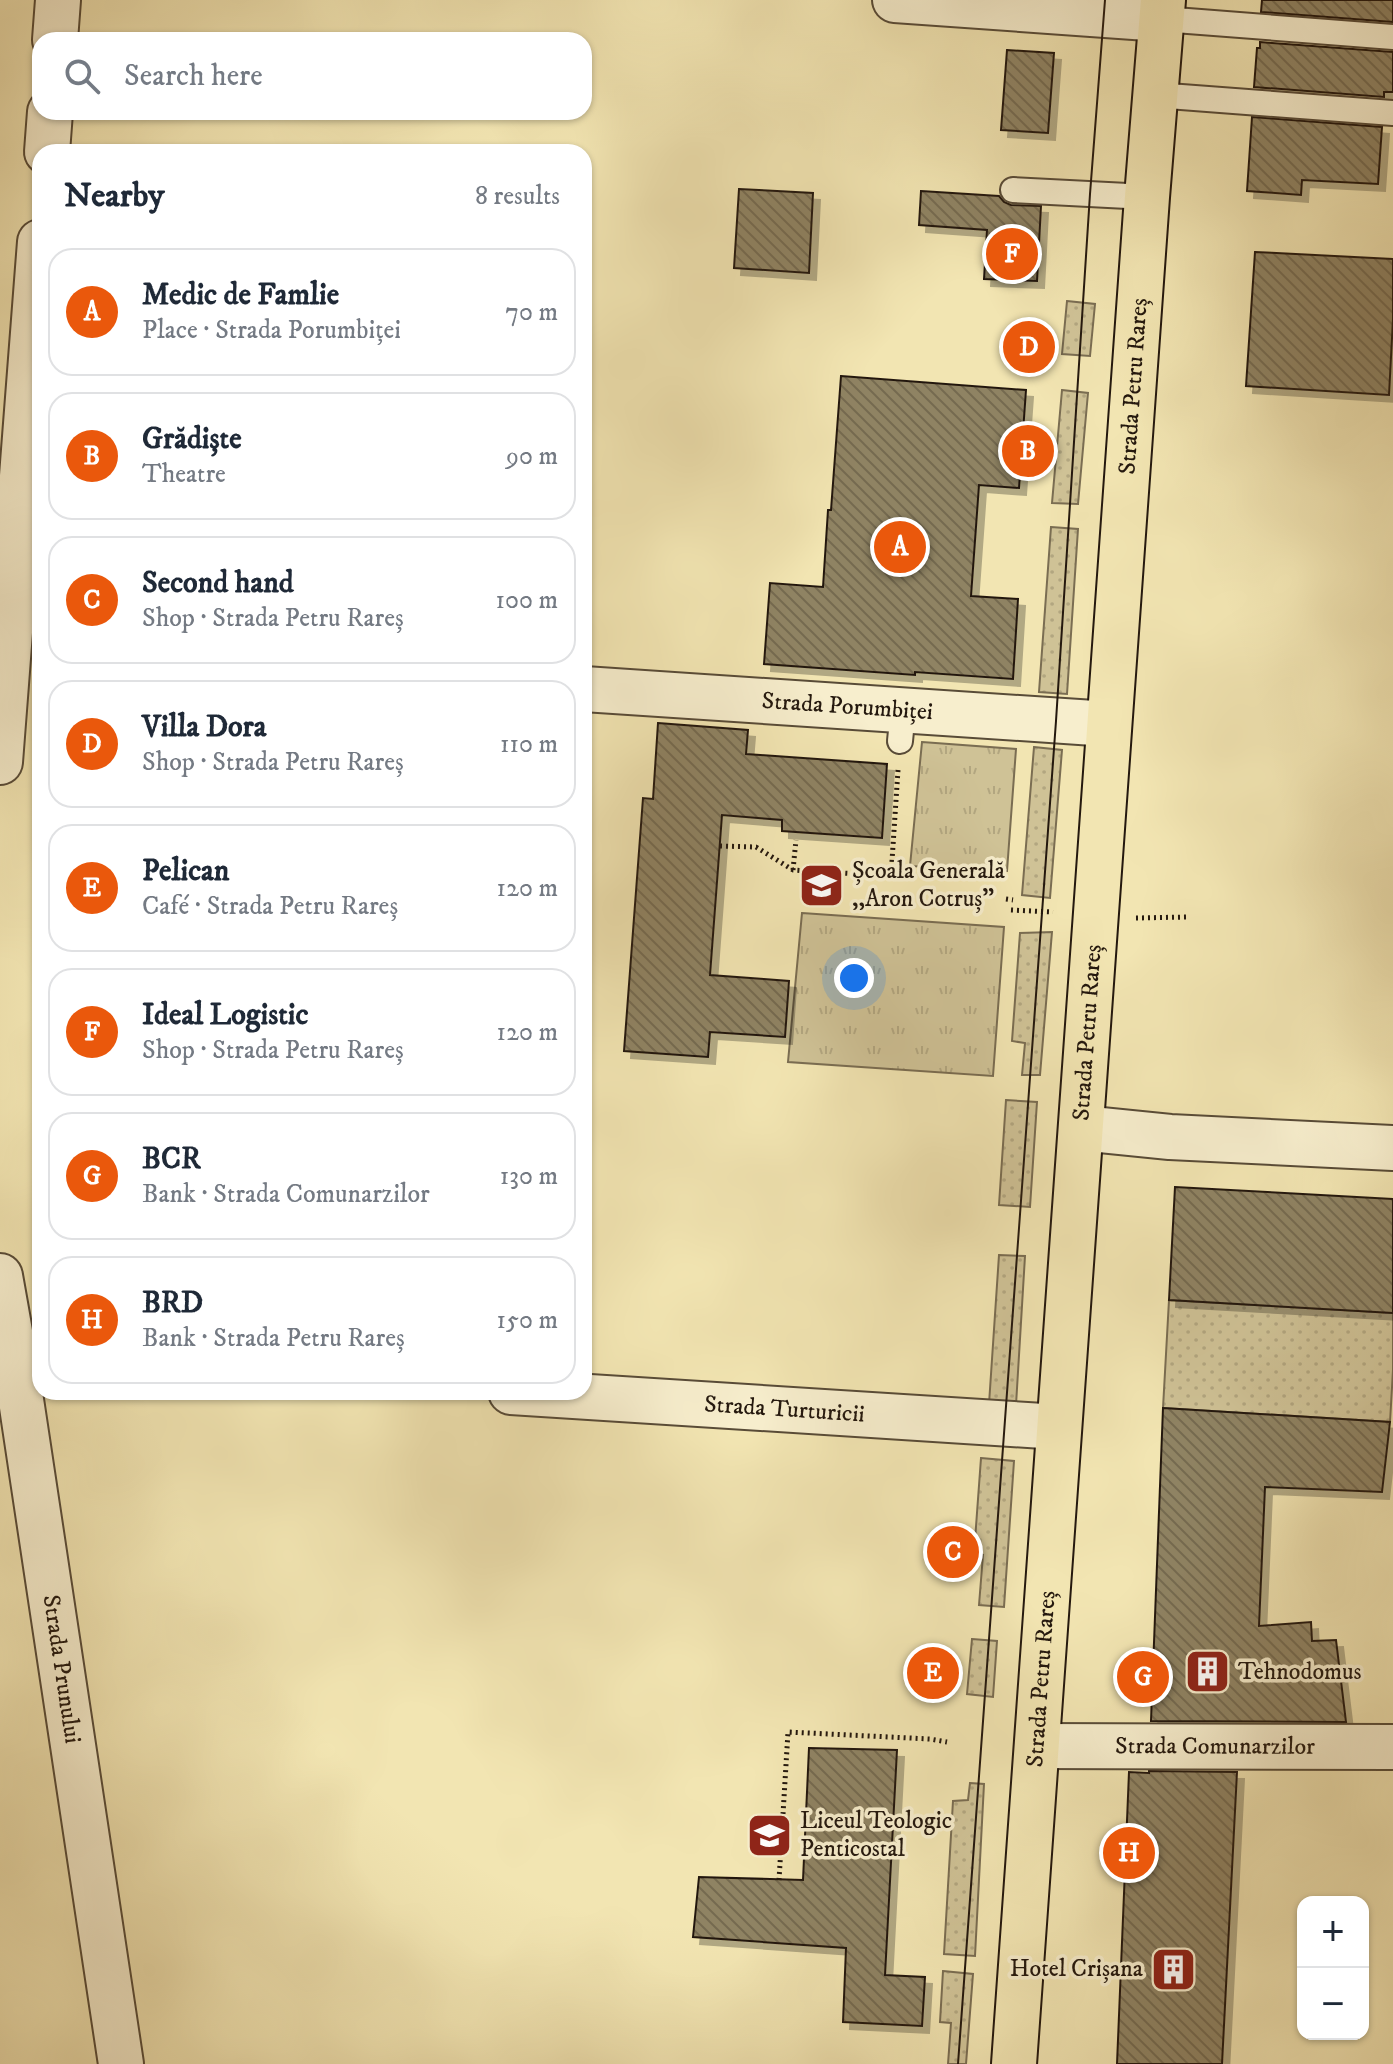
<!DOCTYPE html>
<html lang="en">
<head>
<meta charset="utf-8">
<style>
	:root { --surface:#fff; --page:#f6f6f7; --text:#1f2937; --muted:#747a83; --line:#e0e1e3; --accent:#ea580c }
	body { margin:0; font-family:"IM FELL DW Pica",serif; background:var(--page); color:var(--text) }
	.controls { position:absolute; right:24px; bottom:24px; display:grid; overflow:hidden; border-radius:16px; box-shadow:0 2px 6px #0004 }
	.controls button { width:72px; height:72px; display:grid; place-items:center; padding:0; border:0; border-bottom:2px solid var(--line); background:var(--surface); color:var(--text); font:40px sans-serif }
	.you { position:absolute; left:854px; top:978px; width:28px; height:28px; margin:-20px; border:6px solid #fff; border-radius:50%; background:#1a73e8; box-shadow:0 0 0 12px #1a73e833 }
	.badge { display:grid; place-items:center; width:52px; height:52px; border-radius:50%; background:var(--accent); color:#fff; font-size:26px; font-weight:700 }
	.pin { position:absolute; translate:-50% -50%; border:4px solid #fff; box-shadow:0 2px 8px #0006 }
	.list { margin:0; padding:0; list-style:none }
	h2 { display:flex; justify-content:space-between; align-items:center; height:104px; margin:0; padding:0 32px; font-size:34px }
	h2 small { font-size:26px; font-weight:400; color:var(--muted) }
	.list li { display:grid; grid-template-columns:52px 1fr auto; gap:24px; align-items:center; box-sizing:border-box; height:128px; margin:0 16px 16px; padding:0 16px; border:2px solid var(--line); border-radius:24px }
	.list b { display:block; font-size:30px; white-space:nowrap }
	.list p { margin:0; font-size:26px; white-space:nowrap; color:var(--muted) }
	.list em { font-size:26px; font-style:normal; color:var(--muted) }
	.icon { flex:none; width:44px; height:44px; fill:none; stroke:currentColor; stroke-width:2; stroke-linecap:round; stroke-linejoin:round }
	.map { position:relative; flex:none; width:1393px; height:2064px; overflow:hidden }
	.search { position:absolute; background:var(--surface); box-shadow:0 2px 6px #0004; left:32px; top:32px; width:560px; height:88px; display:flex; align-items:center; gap:20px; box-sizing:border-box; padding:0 28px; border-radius:24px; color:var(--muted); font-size:30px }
	.panel { position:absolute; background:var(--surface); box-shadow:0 2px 6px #0004; left:32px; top:144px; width:560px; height:1256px; border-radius:24px }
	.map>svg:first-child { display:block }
	.grass { fill:url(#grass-dots); stroke:#7a6d52; stroke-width:2 }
	.park { fill:url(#park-tufts); stroke:#7a6d52; stroke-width:2 }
	.building { fill:url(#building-back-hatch); stroke:#24180e; stroke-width:2; filter:url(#shadow) }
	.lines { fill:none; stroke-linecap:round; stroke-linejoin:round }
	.lane-casing { stroke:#584b37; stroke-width:28 }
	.street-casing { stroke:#584b37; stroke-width:48 }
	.primary-casing { stroke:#24180e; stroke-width:48 }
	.path { stroke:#24180e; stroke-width:5; stroke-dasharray:2 4; stroke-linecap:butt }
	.lane { stroke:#f7eecd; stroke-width:24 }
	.street { stroke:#f7eecd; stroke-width:44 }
	.primary { stroke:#f2e5b2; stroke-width:44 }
	.tram { stroke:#24180e; stroke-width:2 }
	.labels { text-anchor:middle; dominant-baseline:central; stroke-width:7; stroke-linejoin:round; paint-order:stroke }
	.street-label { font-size:24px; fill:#24180e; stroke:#f7eecd }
	.poi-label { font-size:24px; fill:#24180e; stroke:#f7eecd; text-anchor:start }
</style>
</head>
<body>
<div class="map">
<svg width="1393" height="2064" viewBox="0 0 1393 2064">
	<defs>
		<pattern id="grass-dots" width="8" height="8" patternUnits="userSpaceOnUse" patternTransform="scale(2)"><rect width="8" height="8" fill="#cfc296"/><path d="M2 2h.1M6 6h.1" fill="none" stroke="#b2a680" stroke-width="1.8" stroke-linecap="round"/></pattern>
		<pattern id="park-tufts" width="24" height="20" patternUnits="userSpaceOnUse" patternTransform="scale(2)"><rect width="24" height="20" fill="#cfc296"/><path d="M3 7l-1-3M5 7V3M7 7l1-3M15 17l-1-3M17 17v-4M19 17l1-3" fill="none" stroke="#b2a680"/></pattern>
		<pattern id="building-back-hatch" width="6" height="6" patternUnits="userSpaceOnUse" patternTransform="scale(2)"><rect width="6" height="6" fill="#8f8363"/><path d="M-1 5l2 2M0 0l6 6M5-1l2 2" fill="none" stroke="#756a50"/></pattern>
		<filter id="shadow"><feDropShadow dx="7" dy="7" stdDeviation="0" flood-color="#0004"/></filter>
	</defs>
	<rect width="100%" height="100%" fill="#f2e5b2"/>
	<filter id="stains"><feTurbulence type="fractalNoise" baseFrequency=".0025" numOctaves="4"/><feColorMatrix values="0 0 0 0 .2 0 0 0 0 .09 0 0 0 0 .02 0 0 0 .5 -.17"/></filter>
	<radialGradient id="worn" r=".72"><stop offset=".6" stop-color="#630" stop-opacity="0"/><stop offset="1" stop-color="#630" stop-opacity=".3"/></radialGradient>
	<g class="grass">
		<path d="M1067,301l28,3 -5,52 -28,-2z"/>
		<path d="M1062,390l26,3 -10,111 -26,-1z"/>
		<path d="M1051,527l27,2 -11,165 -28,-2z"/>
		<path d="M1034,747l28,3 -12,148 -28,-3z"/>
		<path d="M1052,932l-12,143h-18l3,-32 -13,-2 8,-108z"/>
		<path d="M1006,1100l31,2 -7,105 -31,-2z"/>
		<path d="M999,1255l26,1 -9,149 -27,-1z"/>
		<path d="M1169,1300l224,13v57l-3,52 -227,-14z"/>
		<path d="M981,1458l33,3 -10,146 -25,-2 4,-50 -9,-1z"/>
		<path d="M972,1639l25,2 -4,56 -26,-3z"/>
		<path d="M970,1783l14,1 -9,172 -31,-2 9,-153 15,-1z"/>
		<path d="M943,1971l30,3 -7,90h-18l3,-41 -11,-1z"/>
	</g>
	<g class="park">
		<path d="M922,742l94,7 -9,122 -97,-5z"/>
		<path d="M802,913l202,14 -11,149 -205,-14z"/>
	</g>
	<g class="building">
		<path d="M1262,0h131v22l-132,-10z"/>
		<path d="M1260,42l133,10v40h-9v5l-130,-10 3,-39h3z"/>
		<path d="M1007,50l47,3 -6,80 -47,-3z"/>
		<path d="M1252,117l130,10 -4,57 -76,-4 -1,15 -54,-4z"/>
		<path d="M739,189l74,4 -4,80 -75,-5z"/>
		<path d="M921,191l78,5 5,6 7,3 30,1 -4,75 -53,-2 3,-49 -68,-5z"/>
		<path d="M1255,252l138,7v60l-4,76 -143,-9z"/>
		<path d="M841,376l185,14 -7,98 -40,-3 -8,111 47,3 -5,80 -98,-7v3l-151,-11 6,-81 53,4 5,-77h3z"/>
		<path d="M658,723l90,7 -2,24 141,10 -5,74 -100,-7v-11l-60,-5 -12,160 79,6 -4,56 -75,-5 -2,25 -84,-6 19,-253 10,1z"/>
		<path d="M1175,1187l218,12v114l-224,-13z"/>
		<path d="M1163,1408l227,14 -8,70 -117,-5 -6,139 52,-4 1,19 24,-1 10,82 -195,-1z"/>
		<path d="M809,1748l88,2 -12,225 40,2 -3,49 -79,-4 3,-74 -153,-11 6,-60 104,3z"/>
		<path d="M1149,1771l88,1 -15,292h-105l12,-292 20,1z"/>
	</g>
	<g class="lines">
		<defs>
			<g id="lane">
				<path d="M1162,19l231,18"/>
				<path d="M1155,95l238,18"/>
				<path d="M1013,190l134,7"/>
				<path d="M900,741l3,-31"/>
			</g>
			<g id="street">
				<path d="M895,0l267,19"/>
				<path d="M55,40l3,-40"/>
				<path d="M47,152l3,-40"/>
				<path id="s1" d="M584,689l525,35"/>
				<path d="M0,762l40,-520"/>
				<path d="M1081,1128l89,9 223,11"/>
				<path id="s2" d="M0,1276l15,84 106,704"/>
				<path id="s3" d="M511,1392l548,35"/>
				<path id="s4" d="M1037,1746l356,1"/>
			</g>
			<g id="primary">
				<path id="s5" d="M1014,2064l133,-1867 16,-197"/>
			</g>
		</defs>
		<use href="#lane" class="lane-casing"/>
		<use href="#street" class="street-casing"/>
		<use href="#primary" class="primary-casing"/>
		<g class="path">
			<path d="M720,846l36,1 37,23 98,6 7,-106"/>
			<path d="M793,870l3,-30"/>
			<path d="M1006,899l7,1"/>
			<path d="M1011,910l42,2"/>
			<path d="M1136,918l51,-1"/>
			<path d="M779,1880l9,-148 142,7 17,3"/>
		</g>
		<use href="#lane" class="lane"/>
		<use href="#street" class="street"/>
		<use href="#primary" class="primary"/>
		<path class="tram" d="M958,2064l98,-1343 34,-527 15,-194"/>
	</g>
	<defs>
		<symbol id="school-square" viewBox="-11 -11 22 22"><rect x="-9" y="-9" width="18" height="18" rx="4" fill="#8f2418" stroke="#f7eecd"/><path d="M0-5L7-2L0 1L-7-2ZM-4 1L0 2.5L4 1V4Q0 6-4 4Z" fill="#fff"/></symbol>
		<symbol id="building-square" viewBox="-11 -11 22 22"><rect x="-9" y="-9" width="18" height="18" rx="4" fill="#8f2418" stroke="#f7eecd"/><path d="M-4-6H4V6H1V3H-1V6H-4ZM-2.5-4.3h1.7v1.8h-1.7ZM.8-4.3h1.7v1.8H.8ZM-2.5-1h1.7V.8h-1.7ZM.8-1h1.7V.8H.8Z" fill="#fff"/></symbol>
	</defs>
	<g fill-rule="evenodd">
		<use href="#school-square" x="796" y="860" width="51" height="51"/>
		<use href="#building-square" x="1182" y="1646" width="51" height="51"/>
		<use href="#school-square" x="744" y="1810" width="51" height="51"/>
		<use href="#building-square" x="1148" y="1944" width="51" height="51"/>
	</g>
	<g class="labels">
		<g class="street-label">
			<text stroke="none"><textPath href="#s5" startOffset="1682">Strada Petru Rareș</textPath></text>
			<text stroke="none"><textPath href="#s1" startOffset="264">Strada Porumbiței</textPath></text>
			<text stroke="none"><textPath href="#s5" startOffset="1034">Strada Petru Rareș</textPath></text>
			<text stroke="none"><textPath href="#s3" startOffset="274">Strada Turturicii</textPath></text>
			<text stroke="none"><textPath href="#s2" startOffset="398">Strada Prunului</textPath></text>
			<text stroke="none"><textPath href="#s5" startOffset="386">Strada Petru Rareș</textPath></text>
			<text stroke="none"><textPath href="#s4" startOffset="178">Strada Comunarzilor</textPath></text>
		</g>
		<g class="poi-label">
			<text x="852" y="871">Școala Generală<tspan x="852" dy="28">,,Aron Cotruș"</tspan></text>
			<text x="1238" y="1672">Tehnodomus</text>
			<text x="800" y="1821">Liceul Teologic<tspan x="800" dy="28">Penticostal</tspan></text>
			<text x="1143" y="1969" text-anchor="end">Hotel Crișana</text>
		</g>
	</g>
	<rect width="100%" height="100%" filter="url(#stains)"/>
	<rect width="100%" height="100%" fill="url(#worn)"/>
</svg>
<div class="controls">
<button>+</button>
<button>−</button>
</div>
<div class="you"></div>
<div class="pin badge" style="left:900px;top:547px">A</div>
<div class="pin badge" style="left:1028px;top:451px">B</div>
<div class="pin badge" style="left:953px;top:1552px">C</div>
<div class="pin badge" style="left:1029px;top:347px">D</div>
<div class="pin badge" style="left:933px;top:1673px">E</div>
<div class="pin badge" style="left:1012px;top:254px">F</div>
<div class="pin badge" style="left:1143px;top:1677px">G</div>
<div class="pin badge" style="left:1129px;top:1853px">H</div>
<div class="search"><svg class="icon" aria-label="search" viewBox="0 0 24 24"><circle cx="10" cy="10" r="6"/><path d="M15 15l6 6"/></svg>Search here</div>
<section class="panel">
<h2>Nearby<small>8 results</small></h2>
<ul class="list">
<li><span class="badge">A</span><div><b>Medic de Famlie</b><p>Place · Strada Porumbiței</p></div><em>70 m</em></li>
<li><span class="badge">B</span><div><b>Grădiște</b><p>Theatre</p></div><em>90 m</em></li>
<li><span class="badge">C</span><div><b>Second hand</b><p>Shop · Strada Petru Rareș</p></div><em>100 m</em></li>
<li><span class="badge">D</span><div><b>Villa Dora</b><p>Shop · Strada Petru Rareș</p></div><em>110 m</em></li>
<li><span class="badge">E</span><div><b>Pelican</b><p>Café · Strada Petru Rareș</p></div><em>120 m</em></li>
<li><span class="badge">F</span><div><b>Ideal Logistic</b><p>Shop · Strada Petru Rareș</p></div><em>120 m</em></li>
<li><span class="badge">G</span><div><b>BCR</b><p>Bank · Strada Comunarzilor</p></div><em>130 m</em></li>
<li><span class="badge">H</span><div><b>BRD</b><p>Bank · Strada Petru Rareș</p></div><em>150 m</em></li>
</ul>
</section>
</div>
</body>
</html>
